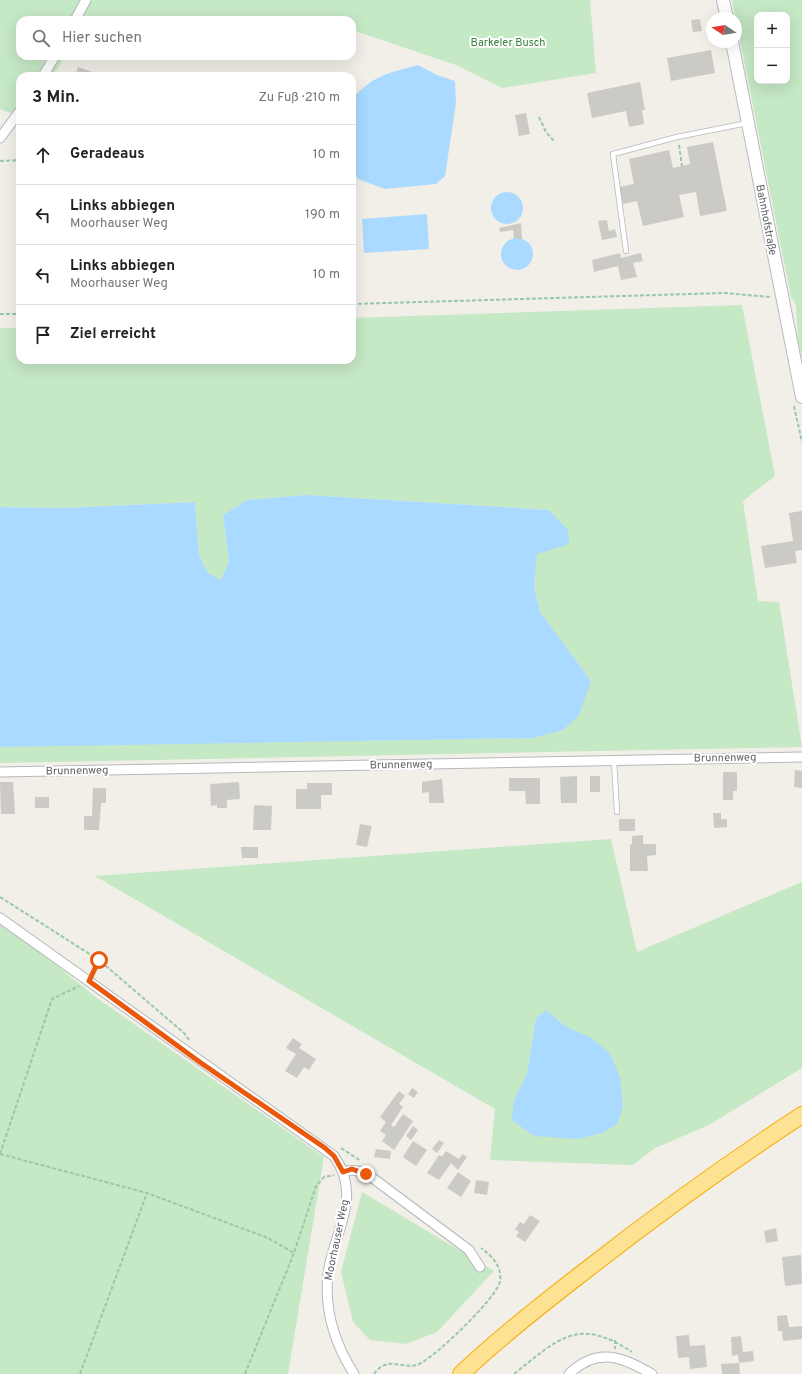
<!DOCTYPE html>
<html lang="de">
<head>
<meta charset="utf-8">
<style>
	:root { --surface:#fff; --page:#f2f2f2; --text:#222; --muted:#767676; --line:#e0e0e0 }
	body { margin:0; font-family:Overpass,sans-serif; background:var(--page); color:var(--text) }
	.controls { position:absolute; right:12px; top:12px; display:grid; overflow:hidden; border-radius:8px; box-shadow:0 4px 16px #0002 }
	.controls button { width:36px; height:36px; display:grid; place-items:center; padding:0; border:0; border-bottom:1px solid var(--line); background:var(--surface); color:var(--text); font:20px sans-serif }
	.compass { position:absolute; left:706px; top:12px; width:36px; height:36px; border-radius:50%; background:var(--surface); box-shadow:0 4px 16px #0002; rotate:282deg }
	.stop { position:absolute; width:12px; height:12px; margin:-9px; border:3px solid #ea580c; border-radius:50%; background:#fff }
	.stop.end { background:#ea580c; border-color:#fff; box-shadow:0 1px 4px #0008 }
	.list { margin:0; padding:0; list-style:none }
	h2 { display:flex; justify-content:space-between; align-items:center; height:52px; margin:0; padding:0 16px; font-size:17px }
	h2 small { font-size:13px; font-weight:400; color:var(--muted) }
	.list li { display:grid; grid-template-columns:26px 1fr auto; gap:12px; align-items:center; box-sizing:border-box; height:60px; padding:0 16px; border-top:1px solid var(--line) }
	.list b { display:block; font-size:15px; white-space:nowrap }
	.list p { margin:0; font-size:13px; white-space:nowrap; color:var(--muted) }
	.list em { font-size:13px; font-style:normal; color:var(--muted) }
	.icon { flex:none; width:22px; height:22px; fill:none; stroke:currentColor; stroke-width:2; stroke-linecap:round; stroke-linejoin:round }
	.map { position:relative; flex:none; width:802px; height:1374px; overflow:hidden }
	.search { position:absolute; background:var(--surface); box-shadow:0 4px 16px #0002; left:16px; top:16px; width:340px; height:44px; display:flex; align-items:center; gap:10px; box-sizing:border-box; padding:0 14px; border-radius:12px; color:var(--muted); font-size:15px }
	.panel { position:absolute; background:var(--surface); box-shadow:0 4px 16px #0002; left:16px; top:72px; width:340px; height:292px; border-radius:12px }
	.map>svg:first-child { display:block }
	.green { fill:#c5e8c5; fill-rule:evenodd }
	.water { fill:#aadaff }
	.building { fill:#cccac5 }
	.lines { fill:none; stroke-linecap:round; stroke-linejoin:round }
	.lane-casing { stroke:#b5b8bc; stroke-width:6 }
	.street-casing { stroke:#b5b8bc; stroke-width:11 }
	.secondary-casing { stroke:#b6babf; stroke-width:14 }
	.highway-casing { stroke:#f9ab00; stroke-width:18 }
	.path { stroke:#9cc7a9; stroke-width:2; stroke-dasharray:4 2; stroke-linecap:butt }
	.lane { stroke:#fff; stroke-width:4.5 }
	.street { stroke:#fff; stroke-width:9 }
	.secondary { stroke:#fff; stroke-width:12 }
	.highway { stroke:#fde293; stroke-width:16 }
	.route { stroke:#ea580c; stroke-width:5 }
	.labels { text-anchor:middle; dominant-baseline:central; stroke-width:4; stroke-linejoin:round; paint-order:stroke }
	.park-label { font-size:11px; fill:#348238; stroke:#fff }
	.street-label { font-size:11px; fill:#5f6368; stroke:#fff }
</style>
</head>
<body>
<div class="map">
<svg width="802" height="1374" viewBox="0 0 802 1374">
	<rect width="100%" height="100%" fill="#f1efe8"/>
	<g class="green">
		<path d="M0,0h590l6,73 -94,15 -46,-23 -104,-35v-10h-332v36h45l-12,20h-33v40l-20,-7z"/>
		<path d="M732,0h70v359l-4,-17 -2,-38 -5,-7zM757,15h30v66h-30z"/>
		<path d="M742,305l33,171 -32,25 15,100 21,1 23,145 -802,16v-16l33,-2 499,-7 59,-57 -51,-69 -6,-26 2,-32 13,-44 -242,-15 -60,5 -24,15 6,46 -8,19 -13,-7 -9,-18 -4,-53 -130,6 -65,-1v-179h20v32h332v-42z"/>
		<path d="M611,839l26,113 165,-70v186l-93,57 -54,23 -22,17 -143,-5 5,-51 -400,-233zM546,1010l19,16 -51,74 13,-26 9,-56z"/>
		<path d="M0,925l43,29 51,42 230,161 -36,217h-288z"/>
		<path d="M362,1192l132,79 -57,61 -31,12 -36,-4 -17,-18 -12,-50z"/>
	</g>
	<g class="water">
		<path d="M418,65l19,10 18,6 1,22 -11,73 -9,8 -51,5 -27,-10 -6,-8v-72c23,-25 35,-25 66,-34z"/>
		<circle cx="507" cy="208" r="16"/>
		<path d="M427,214l2,35 -65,4 -2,-34z"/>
		<circle cx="517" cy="254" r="16"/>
		<path d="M307,495l242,15 19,20 1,14 -32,10 -3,32 6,26 51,69 -12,34 -16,15 -31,8 -532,9v-240l65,1 130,-6 4,53 9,18 13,7 8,-19 -6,-46 24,-15z"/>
		<path d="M546,1010l19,16 28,13 17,15 10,23 3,30 -6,17 -15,9 -24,6 -44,-3 -22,-16 2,-20 13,-26 9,-56z"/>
	</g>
	<g class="building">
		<path d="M700,19l2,12 -9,1 -2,-12z"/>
		<path d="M711,50l4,23 -44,8 -4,-23z"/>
		<path d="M78,67l17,6 -1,3h-19z"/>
		<path d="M640,82l5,28h-3l2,14 -15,3 -3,-16 -34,7 -5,-25z"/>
		<path d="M526,113l4,21 -11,2 -4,-21z"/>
		<path d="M713,142l14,69 -27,5 -4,-24 -17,3 5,22 -41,9 -6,-25 -14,3 -4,-17 15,-3 -5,-25 40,-9 4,18 17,-4 -3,-17z"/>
		<path d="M607,220l2,11 6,-2 2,8 -15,3 -4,-19z"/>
		<path d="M521,223l1,16h-8l-1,-9 -13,2 -1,-4z"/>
		<path d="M620,253l1,5 20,-5 2,8 -10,2 4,14 -16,3 -3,-14 -24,6 -2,-12z"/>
		<path d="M802,511v39l-7,1 2,12 -32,5 -4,-22 32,-5 -4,-28z"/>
		<path d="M795,770l7,1v17l-8,-1z"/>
		<path d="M723,772h14v19h-4v9h-10z"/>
		<path d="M577,776v27h-16l-1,-26z"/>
		<rect x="590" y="776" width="10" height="16"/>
		<path d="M509,778h31v26h-14l-1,-13h-16z"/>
		<path d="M442,779l2,24h-15v-11l-7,1v-11z"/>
		<path d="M0,782h13l2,32h-14z"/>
		<path d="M239,782l1,17 -13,1v8h-10v-3l-6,1 -1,-22z"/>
		<path d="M307,783h25v12h-11v14h-25v-20h11z"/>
		<path d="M93,788h13v15h-5l-2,27h-15v-14h8z"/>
		<rect x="35" y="797" width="14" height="11"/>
		<path d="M254,805l18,1 -1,24h-18z"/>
		<path d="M713,813h8v6h6v8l-13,1z"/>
		<rect x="619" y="819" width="16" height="12"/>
		<path d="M360,824l12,2 -5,21 -11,-2z"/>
		<path d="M643,835v9h13v11l-9,1 1,15h-18v-26l2,-1v-8z"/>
		<path d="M241,847h17v11h-16z"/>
		<path d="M293,1038l9,6 -3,4 17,11 -7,11 -5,-3 -7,11 -12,-7 11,-17 -10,-6z"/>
		<path d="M412,1088l6,4 -4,6 -6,-4z"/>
		<path d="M399,1091l6,5 -6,8 4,3 -12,18 3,2 9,-13 10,7 -19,29 -12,-9 4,-6 -6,-4 6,-9 -6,-5z"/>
		<path d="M413,1126l5,4 -7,10 -5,-4z"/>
		<path d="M439,1140l5,3 -7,10 -5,-4z"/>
		<path d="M413,1141l14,9 -11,16 -13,-9z"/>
		<path d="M376,1149l15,2 -1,8 -16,-2z"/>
		<path d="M446,1151l13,8 3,-5 5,3 -9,13 -7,-7 -12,17 -12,-7 12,-18 3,2z"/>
		<path d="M458,1172l13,9 -10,16 -14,-9z"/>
		<path d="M476,1180l13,2 -2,13 -13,-2z"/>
		<path d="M530,1215l10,6 -15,21 -9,-6 3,-4 -4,-3 5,-7 4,2z"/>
		<path d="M776,1228l2,13 -12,2 -2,-12z"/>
		<path d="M801,1255l1,29 -17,2 -3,-29z"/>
		<path d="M787,1315l2,12 13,-1v13l-19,2 -1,-10h-4l-1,-15z"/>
		<path d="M689,1335l1,11 15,-1 2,22 -17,2 -1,-12 -11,1 -2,-22z"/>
		<path d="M741,1336l2,16 10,-1 1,10 -15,2 -1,-8 -6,1 -1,-19z"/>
		<path d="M739,1363l1,11h-18l-1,-10z"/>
	</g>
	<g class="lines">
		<defs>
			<g id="lane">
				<path d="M626,251l-13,-97 64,-17 70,-14"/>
				<path d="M614,761l3,51"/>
			</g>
			<g id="street">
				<path d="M75,20l11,-20"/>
				<path d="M43,76l12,-20"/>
				<path d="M0,138l20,-27"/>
				<path d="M0,772l802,-15"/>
				<path d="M0,918l334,238c29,41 0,75 -6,117 -4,36 7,71 26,101"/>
				<path d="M343,1172c13,-4 20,0 31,7l95,71 11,17"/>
				<path d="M569,1374c29,-28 53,-17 83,0"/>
			</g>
			<g id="secondary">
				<path d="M723,0l4,18"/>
				<path d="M732,42l70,355"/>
			</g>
			<path id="highway" d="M461,1374c39,-37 81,-70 124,-103 70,-55 142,-107 217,-156"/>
		</defs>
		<use href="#lane" class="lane-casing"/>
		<use href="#street" class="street-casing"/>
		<use href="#secondary" class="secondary-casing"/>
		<use href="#highway" class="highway-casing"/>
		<g class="path">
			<path d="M539,117l7,15 8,9"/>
			<path d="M679,145l3,21"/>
			<path d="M0,161l20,-1"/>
			<path d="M352,304l372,-11 46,4"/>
			<path d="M0,314h20"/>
			<path d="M794,406l8,36"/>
			<path d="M0,897l99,63 85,73 5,7"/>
			<path d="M93,973l6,-13"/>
			<path d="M341,1148l20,13"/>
			<path d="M0,1154l147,39 121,45 26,15"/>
			<path d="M0,1154l52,-155 27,-13"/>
			<path d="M615,1340v9"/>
			<path d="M80,1374l67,-181"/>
			<path d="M245,1374l49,-121 22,-67 8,-9 10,-2"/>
			<path d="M374,1374c14,-20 29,-3 45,-10 16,-7 79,-67 81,-83 2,-15 -8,-25 -19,-33"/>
			<path d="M514,1374c44,-35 64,-58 118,-22"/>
		</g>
		<use href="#lane" class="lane"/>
		<use href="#street" class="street"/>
		<use href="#secondary" class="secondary"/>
		<use href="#highway" class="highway"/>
	</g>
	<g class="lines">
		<path class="route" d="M99,960l-10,21 112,82 124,85 9,8 9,16 9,-3 14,5"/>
	</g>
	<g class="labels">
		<g class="park-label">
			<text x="508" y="43">Barkeler Busch</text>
		</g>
		<g class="street-label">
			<text transform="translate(766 220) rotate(79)">Bahnhofstraße</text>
			<text transform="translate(725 758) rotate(-1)">Brunnenweg</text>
			<text transform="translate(401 765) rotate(-1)">Brunnenweg</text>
			<text transform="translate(77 771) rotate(-1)">Brunnenweg</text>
			<text transform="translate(337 1240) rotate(-78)">Moorhauser Weg</text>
		</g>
	</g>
</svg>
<div class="controls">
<button>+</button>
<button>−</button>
</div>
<svg class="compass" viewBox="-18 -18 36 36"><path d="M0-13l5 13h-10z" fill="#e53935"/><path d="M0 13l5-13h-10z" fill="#767676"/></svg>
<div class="stop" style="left:99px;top:960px"></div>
<div class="stop end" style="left:366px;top:1174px"></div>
<div class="search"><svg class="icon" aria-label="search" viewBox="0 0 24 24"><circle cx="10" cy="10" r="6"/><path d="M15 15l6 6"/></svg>Hier suchen</div>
<section class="panel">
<h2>3 Min.<small>Zu Fuß · 210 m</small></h2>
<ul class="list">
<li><svg class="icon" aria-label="ahead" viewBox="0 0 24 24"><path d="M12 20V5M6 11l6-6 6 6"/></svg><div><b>Geradeaus</b></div><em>10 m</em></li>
<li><svg class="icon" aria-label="left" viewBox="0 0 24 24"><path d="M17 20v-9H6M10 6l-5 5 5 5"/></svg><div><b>Links abbiegen</b><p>Moorhauser Weg</p></div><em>190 m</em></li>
<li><svg class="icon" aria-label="left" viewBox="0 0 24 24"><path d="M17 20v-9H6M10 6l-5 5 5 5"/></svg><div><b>Links abbiegen</b><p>Moorhauser Weg</p></div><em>10 m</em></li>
<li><svg class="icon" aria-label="arrive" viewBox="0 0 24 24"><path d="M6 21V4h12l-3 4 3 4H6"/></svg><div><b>Ziel erreicht</b></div></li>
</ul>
</section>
</div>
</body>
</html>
